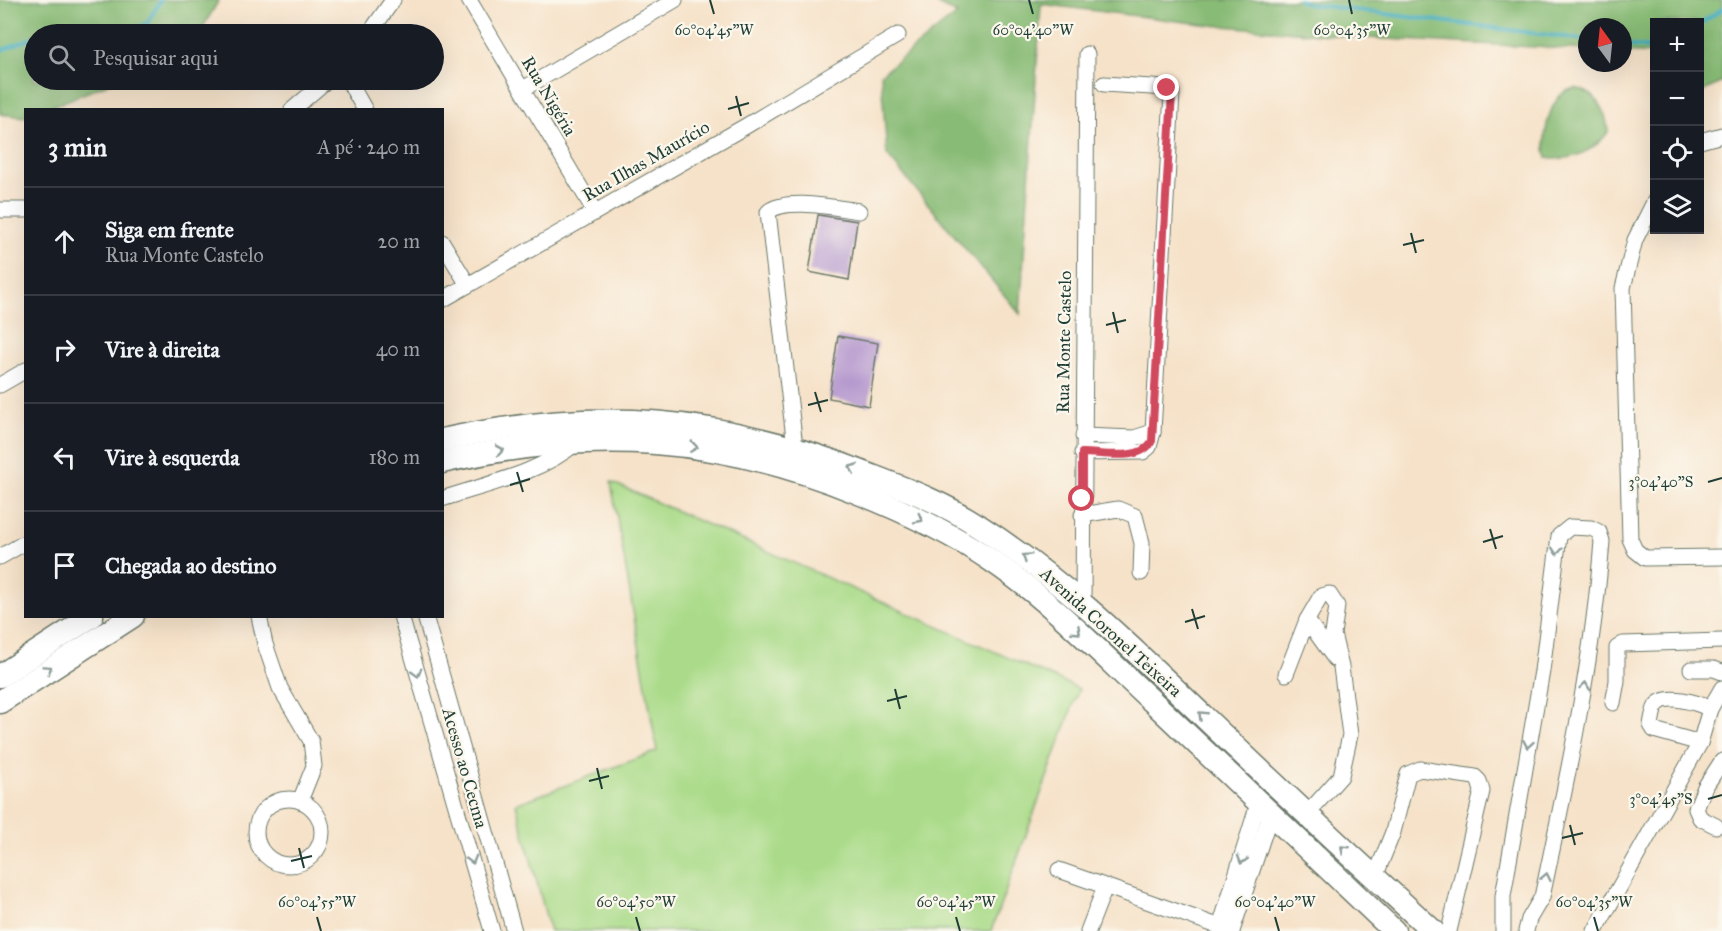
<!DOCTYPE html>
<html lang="pt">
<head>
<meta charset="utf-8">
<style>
	:root { --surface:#171b24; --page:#20242c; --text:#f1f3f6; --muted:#9ea1a6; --line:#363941 }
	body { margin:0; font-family:"IM FELL Great Primer",serif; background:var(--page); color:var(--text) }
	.controls { position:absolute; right:18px; top:18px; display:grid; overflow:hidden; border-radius:0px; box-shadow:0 6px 24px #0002 }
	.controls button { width:54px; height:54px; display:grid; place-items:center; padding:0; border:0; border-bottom:2px solid var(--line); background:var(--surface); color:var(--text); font:30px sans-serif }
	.compass { position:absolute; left:1578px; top:18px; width:54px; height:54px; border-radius:50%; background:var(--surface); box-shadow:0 6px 24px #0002; rotate:345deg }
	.stop { position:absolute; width:18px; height:18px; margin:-14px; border:4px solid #d1495b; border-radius:50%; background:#fff }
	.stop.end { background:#d1495b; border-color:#fff; box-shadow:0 2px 6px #0008 }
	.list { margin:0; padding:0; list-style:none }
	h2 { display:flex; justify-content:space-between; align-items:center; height:78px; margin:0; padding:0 24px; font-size:26px }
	h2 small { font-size:20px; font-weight:400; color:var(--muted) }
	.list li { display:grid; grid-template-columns:39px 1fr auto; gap:18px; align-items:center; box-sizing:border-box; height:108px; padding:0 24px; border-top:2px solid var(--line) }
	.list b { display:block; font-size:22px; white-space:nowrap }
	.list p { margin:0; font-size:20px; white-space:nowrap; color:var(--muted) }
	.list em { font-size:20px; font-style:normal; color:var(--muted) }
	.icon { flex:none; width:33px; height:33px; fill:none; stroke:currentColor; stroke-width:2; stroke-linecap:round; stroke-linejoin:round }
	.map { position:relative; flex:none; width:1722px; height:931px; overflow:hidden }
	.search { position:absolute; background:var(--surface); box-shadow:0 6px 24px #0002; left:24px; top:24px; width:420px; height:66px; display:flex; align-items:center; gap:15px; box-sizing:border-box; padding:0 21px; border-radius:33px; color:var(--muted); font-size:22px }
	.panel { position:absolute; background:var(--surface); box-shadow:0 6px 24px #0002; left:24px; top:108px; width:420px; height:510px; border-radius:0px }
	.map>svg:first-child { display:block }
	.green { fill:#abdb8a; stroke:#658c5f; stroke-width:1.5 }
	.forest { fill:#88bb76; stroke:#547c55; stroke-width:1.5 }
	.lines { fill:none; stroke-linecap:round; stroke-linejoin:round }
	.stream { stroke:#43aec2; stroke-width:4 }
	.building { fill:#b69acf }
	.minor-casing { stroke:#6a7768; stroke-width:17 }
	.highway-casing { stroke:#6a7768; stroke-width:25 }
	.minor { stroke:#fff; stroke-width:15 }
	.highway { stroke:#fff; stroke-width:22 }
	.oneway { stroke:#8f9e9a }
	.route { stroke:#d1495b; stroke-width:8 }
	.ticks { fill:none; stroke:#1f3d34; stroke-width:2 }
	.labels { text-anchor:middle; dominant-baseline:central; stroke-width:4.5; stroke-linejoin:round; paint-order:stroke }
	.street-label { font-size:18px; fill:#1f3d34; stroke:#fbf7ec }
	.ticks-label { font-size:15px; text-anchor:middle; fill:#1f3d34; stroke:#fbf7ec; stroke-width:4.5; stroke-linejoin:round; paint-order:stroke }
</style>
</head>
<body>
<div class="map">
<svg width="1722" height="931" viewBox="0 0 1722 931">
	<rect width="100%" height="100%" fill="#fbf7ec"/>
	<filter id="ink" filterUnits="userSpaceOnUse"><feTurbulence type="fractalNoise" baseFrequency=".0167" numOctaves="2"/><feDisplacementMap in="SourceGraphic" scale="12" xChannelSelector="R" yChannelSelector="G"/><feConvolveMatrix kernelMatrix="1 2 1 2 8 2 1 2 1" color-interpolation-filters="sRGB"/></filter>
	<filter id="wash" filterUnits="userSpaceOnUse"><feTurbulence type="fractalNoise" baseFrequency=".008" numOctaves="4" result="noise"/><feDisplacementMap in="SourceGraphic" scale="24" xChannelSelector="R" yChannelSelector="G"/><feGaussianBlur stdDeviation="1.35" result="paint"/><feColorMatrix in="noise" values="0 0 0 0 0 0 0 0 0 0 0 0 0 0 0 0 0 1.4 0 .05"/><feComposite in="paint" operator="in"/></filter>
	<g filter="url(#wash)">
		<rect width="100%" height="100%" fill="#f6e2c9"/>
		<path class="green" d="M611,482l468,207 -88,242h-441l-34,-127 141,-53z"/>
		<g class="forest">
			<path d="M0,0h219l-20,34h-165v46h83l-71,29 -20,1 -1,7 -25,-3z"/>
			<path d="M930,0h792v82l-22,11v-71h-46v32l-31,-2v-25h-36v23l-219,-12 -158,-13 -169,-21 -21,310 -133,-159 -6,-81 76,-60z"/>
			<path d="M1575,88c23,5 31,21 33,44 -13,19 -38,30 -61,26 -6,-16 1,-52 15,-64 3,-4 8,-4 13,-6z"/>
		</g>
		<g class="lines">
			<g class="stream">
				<path d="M1299,0l9,4 279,36"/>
				<path d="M1700,24l22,-15"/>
				<path d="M42,34l21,-6 14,6"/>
				<path d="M129,34l18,-11 14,-23"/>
				<path d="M1623,45l31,3"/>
				<path d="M0,51l34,-14"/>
			</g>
		</g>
		<g id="blocks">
			<g class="building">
				<path d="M818,215l39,6 -8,59 -40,-8z"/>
				<path d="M838,336l40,7 -9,63 -40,-8z"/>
			</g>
		</g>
	</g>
	<g filter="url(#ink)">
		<use href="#blocks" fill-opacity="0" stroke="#6a7768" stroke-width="1.5"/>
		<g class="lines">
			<defs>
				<g id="minor">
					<path d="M469,0l126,212"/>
					<path d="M369,34l24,-34"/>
					<path d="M348,80l17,30"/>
					<path d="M523,89l152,-89"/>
					<path d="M292,110l35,-30"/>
					<path d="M1700,141l22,-6"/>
					<path d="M1654,202l-19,38 -12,48 7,251 5,11 10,8 77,-1"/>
					<path d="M0,210h26"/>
					<path d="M442,242l26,43"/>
					<path d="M442,300l304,-174 152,-91"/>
					<path d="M0,385l26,-15"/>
					<path d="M1083,436l51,2 19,-6"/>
					<path d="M795,447l-27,-235c17,-15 68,-4 91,-1"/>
					<path d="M1082,453l61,-1 6,-5 4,-15 19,-339 -5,-5 -63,-4"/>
					<path d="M442,499c45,-15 99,-26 135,-57"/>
					<path d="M1082,515l36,-6 17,7 7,27 -1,30"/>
					<path d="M0,557l26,-15"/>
					<path d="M1083,603l4,-549"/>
					<path d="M259,616l6,28 15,44 31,53 3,25 -14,35"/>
					<path d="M401,616l91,315"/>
					<path d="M425,616l89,315"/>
					<path d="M1307,620l28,39"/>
					<path d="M1691,669h23l8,3"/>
					<path d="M1286,674l21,-54 14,-24 8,-2 8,12 -4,28 8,33 9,68 -9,41 -34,38"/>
					<path d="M1613,703l4,-22v-33l6,-4 99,-3"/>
					<path d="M1700,743l-46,-13 -3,-5c1,-6 2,-14 5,-19 9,-14 43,-3 54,3"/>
					<circle cx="289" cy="832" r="33"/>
					<path d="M1716,826l-16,-8 -4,-9 9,-22 17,-26"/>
					<path d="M1059,870l173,61"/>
					<path d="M1375,877l18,-45 15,-58 12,-5 55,8 4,4 3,10 -33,140"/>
					<path d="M1220,927l38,-123"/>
					<path d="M1088,931l17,-44"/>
					<path d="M1232,931l38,-115"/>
					<path d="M1503,931v-35l39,-225 17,-135 11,-9 21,1 8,4 3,9c-9,121 -35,238 -60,356l-13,22 -3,12"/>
					<path d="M1595,931l105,-188 10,-34 12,-21"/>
				</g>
				<g id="highway">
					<path d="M442,440c154,-34 279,-24 425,34 39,15 77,29 112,52 83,53 152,121 223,189 76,73 153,145 231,216"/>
					<path d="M442,462c150,-34 272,-27 414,30 48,19 94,40 136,69 59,40 109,93 161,141 80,76 160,153 241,229"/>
					<path d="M0,676l92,-60"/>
					<path d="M0,702l133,-86"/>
				</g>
			</defs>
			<use href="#minor" class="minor-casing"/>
			<use href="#highway" class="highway-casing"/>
			<use href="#minor" class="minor"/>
			<use href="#highway" class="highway"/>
		</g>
		<defs><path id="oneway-chevron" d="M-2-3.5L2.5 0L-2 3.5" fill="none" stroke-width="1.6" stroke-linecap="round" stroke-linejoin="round" transform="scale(1.5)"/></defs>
		<g class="oneway">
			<use href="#oneway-chevron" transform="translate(694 447) rotate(8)"/>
			<use href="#oneway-chevron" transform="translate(500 450) rotate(-10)"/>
			<use href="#oneway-chevron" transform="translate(853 468) rotate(-158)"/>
			<use href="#oneway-chevron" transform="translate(919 519) rotate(27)"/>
			<use href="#oneway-chevron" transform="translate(1557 551) rotate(95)"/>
			<use href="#oneway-chevron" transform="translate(1026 557) rotate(-145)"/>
			<use href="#oneway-chevron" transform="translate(1077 631) rotate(43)"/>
			<use href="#oneway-chevron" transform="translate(48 669) rotate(-34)"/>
			<use href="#oneway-chevron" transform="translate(417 673) rotate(74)"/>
			<use href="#oneway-chevron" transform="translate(1585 686) rotate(-82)"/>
			<use href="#oneway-chevron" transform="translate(1202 715) rotate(-136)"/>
			<use href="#oneway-chevron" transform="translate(1528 744) rotate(100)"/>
			<use href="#oneway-chevron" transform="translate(1344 849) rotate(-137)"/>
			<use href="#oneway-chevron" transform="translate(472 860) rotate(74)"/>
			<use href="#oneway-chevron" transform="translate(1242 860) rotate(107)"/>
			<use href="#oneway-chevron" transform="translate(1546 877) rotate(-78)"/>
		</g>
	</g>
	<g class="lines" filter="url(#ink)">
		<path class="route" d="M1082,499v-46c21,0 59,9 70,-12l20,-348 -5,-5"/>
	</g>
	<path class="ticks" d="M710,0l4,14M1029,0l4,14M1349,0l3,14M736,96l5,20M728,109l21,-6M1411,233l5,20M1403,245l21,-5M1113,312l5,21M1106,325l20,-5M815,392l6,20M808,405l20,-5M517,472l6,20M1708,482l14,-4M510,485l20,-6M1490,529l6,20M1483,542l20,-6M1192,609l6,20M1185,622l20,-6M895,689l5,20M887,701l20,-5M597,768l5,21M589,781l20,-5M1708,799l14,-4M1570,825l5,20M1562,838l21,-5M299,848l5,20M291,861l21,-5M317,917l4,14M636,917l4,14M956,917l4,14M1275,917l4,14M1594,917l4,14"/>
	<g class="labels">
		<g class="street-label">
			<text transform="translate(549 96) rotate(59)">Rua Nigéria</text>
			<text transform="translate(646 161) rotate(-30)">Rua Ilhas Maurício</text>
			<text transform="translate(1064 342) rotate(-89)">Rua Monte Castelo</text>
			<text transform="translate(1111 632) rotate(42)">Avenida Coronel Teixeira</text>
			<text transform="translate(465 768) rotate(74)">Acesso ao Cecma</text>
		</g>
	</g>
	<g class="ticks-label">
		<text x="714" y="35">60°04'45"W</text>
		<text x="1033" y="35">60°04'40"W</text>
		<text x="1352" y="35">60°04'35"W</text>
		<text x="1661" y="487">3°04'40"S</text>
		<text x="1661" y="804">3°04'45"S</text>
		<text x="317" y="907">60°04'55"W</text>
		<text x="636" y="907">60°04'50"W</text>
		<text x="956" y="907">60°04'45"W</text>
		<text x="1275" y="907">60°04'40"W</text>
		<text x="1594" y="907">60°04'35"W</text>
	</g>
</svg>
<div class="controls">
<button>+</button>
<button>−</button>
<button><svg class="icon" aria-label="locate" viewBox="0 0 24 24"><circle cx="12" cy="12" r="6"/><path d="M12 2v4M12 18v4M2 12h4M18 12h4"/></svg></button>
<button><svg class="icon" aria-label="layers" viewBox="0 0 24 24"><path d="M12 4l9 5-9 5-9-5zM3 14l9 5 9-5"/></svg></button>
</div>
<svg class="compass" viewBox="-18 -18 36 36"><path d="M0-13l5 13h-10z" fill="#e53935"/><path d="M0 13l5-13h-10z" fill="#9ea1a6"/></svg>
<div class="stop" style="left:1082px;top:499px"></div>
<div class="stop end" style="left:1167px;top:88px"></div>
<div class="search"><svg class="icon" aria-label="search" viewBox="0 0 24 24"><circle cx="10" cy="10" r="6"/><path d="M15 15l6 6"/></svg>Pesquisar aqui</div>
<section class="panel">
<h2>3 min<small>A pé · 240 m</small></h2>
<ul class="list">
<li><svg class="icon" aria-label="ahead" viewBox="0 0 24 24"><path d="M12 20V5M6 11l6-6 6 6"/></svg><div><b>Siga em frente</b><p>Rua Monte Castelo</p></div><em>20 m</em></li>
<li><svg class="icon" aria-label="right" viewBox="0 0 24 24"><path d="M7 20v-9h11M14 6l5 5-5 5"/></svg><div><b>Vire à direita</b></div><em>40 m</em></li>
<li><svg class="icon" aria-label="left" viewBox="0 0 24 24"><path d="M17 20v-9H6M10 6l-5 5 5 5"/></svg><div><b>Vire à esquerda</b></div><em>180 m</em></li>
<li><svg class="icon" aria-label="arrive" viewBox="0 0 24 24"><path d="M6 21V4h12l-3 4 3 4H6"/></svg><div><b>Chegada ao destino</b></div></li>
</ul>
</section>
</div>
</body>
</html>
